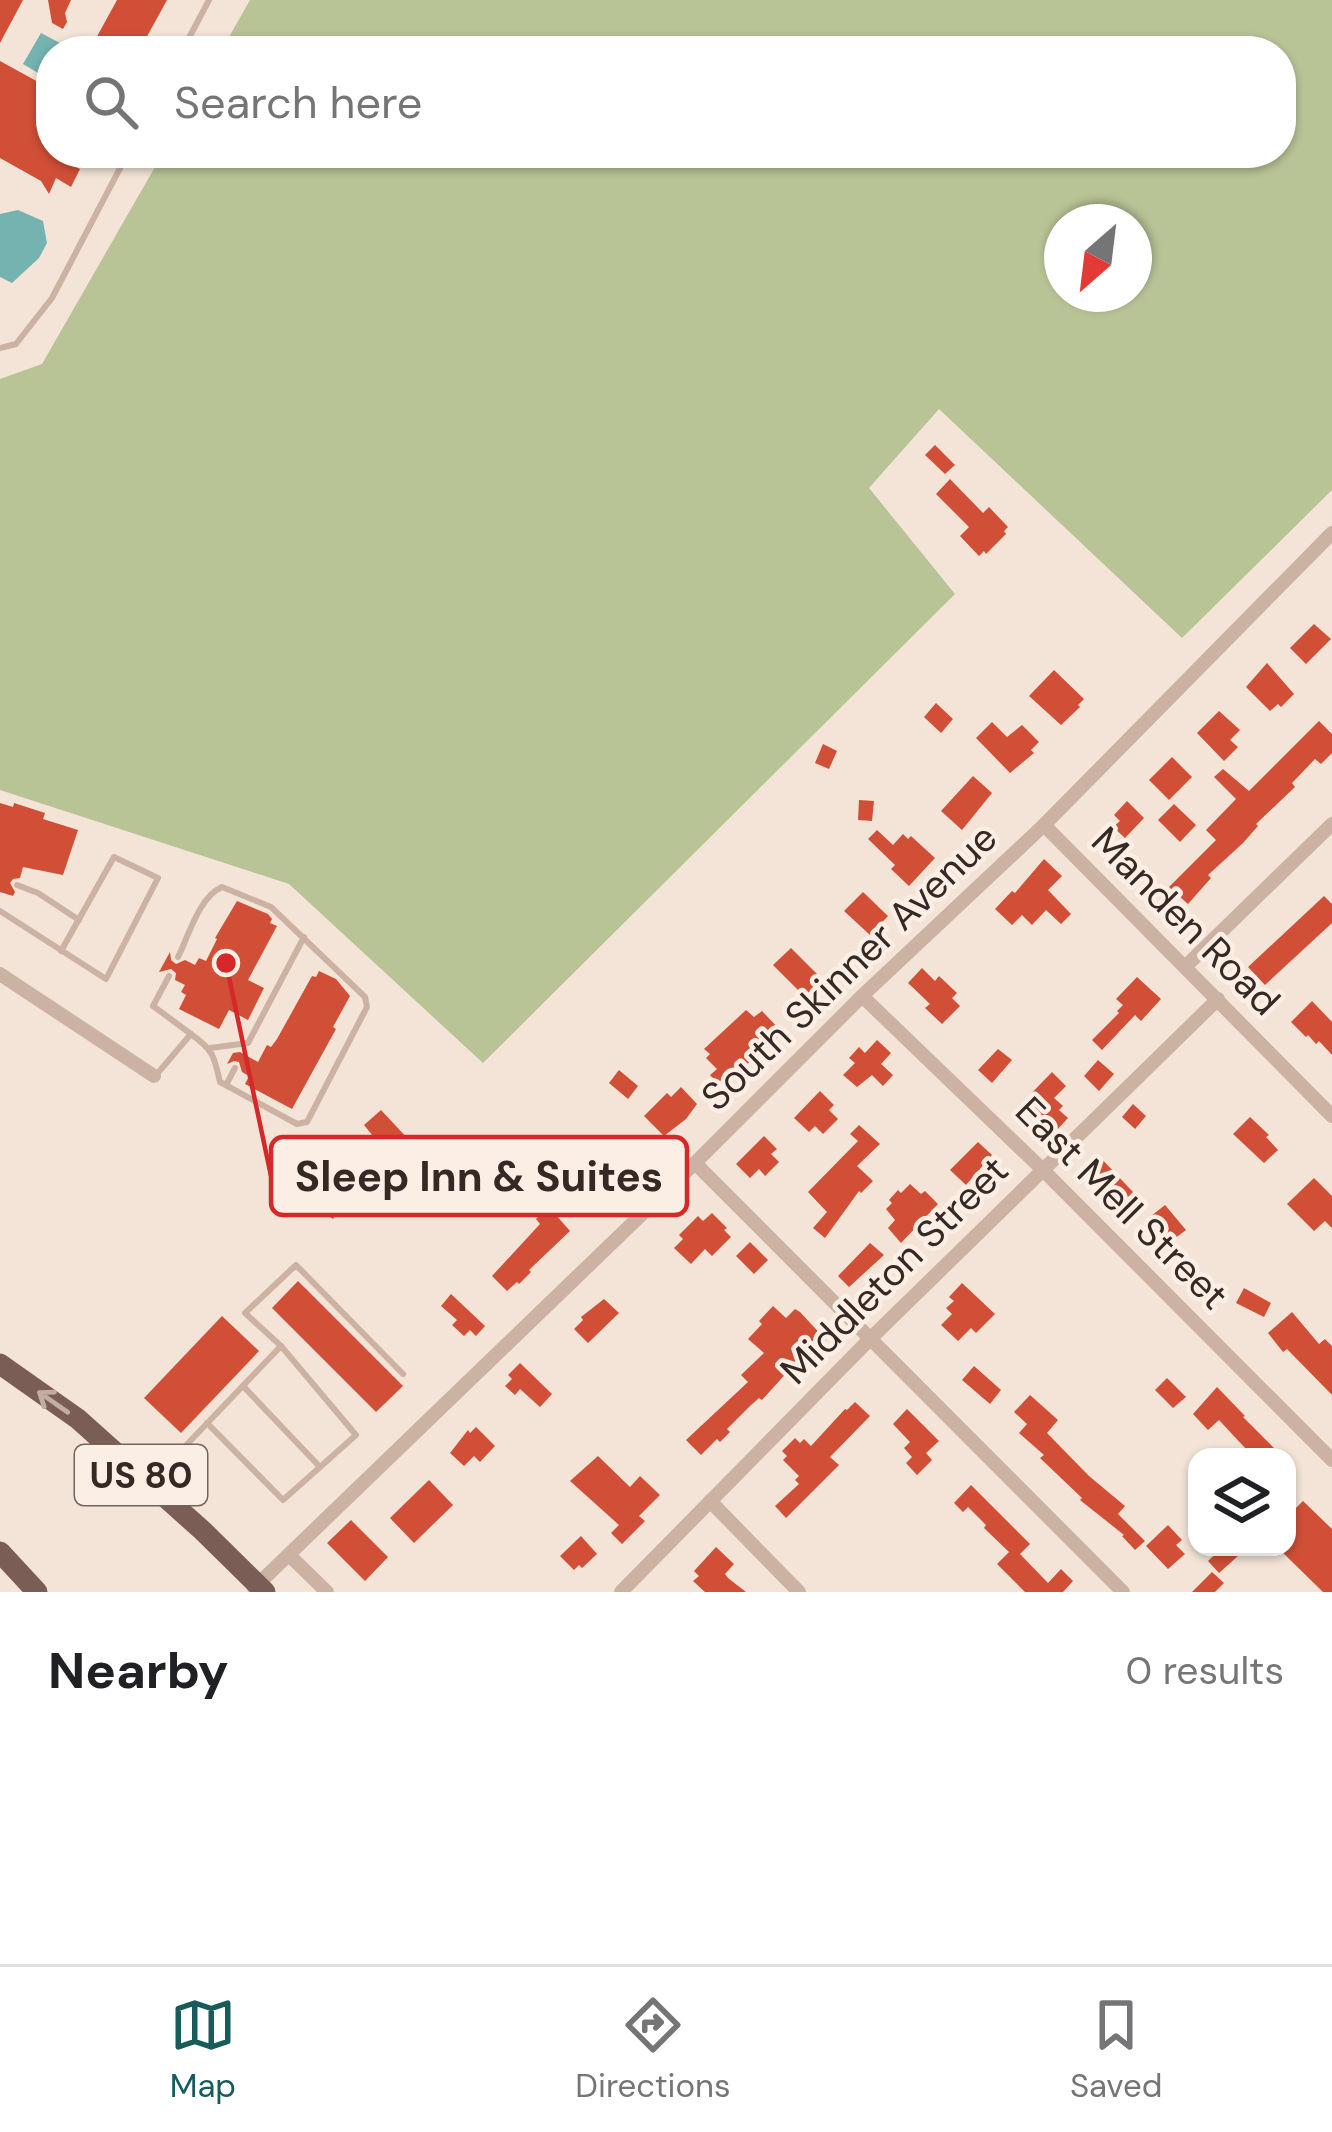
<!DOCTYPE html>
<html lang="en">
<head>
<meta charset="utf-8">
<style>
	:root { --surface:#fff; --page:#f2f2f2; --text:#202124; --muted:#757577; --line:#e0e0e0; --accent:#175b5a }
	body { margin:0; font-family:"DM Sans",sans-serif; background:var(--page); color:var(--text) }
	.controls { position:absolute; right:36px; bottom:36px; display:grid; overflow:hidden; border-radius:24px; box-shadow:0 3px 9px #0004 }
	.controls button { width:108px; height:108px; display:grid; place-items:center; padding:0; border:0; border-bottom:3px solid var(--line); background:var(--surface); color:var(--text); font:60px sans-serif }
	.compass { position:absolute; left:1044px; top:204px; width:108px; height:108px; border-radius:50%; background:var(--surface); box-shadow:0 3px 9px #0004; rotate:208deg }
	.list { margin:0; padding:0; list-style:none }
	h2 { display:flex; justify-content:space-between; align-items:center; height:156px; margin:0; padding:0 48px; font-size:51px }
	h2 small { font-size:39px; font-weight:400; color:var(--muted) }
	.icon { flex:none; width:66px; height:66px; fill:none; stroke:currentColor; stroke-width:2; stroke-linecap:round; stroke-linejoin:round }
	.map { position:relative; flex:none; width:1332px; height:1592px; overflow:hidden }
	.search { position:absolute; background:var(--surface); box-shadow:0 3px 9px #0004; left:36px; right:36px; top:36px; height:132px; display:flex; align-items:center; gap:30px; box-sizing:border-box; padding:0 42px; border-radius:48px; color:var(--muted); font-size:45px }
	.sheet { height:372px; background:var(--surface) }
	nav { display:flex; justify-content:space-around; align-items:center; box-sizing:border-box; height:168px; border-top:3px solid var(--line); background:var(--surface); font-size:33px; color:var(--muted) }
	nav a { display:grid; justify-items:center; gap:6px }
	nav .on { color:var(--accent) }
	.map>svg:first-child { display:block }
	.green { fill:#b8c396; fill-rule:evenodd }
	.water { fill:#74b3b0 }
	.building { fill:#d14f37 }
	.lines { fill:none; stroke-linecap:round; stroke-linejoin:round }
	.service { stroke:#ccb2a2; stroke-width:6 }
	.minor { stroke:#ccb2a2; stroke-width:14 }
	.primary { stroke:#7a5e55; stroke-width:21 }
	.oneway { stroke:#c1ada4 }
	.labels { text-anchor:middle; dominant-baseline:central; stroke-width:9; stroke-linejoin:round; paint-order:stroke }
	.shield { fill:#fbeee4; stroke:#71645e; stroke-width:3 }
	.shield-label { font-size:36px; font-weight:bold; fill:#362925 }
	.street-label { font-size:39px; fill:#362925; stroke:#fbeee4 }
	.leader { fill:none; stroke:#d62828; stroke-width:4.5 }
	.callout-dot { fill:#d62828; stroke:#fbeee4; stroke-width:4.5 }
	.callout { fill:#fbeee4; stroke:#d62828; stroke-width:4.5 }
	.callout-label { font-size:42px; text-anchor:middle; font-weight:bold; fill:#362925 }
</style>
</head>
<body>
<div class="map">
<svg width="1332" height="1592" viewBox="0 0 1332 1592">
	<rect width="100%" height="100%" fill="#f3e4d7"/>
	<path class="green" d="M250,0h1082v490l-150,148 -243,-229 -70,79 86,106 -472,469 -194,-179 -289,-94v-411l42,-15 121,-211h1118v-102h-1060zM1062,222h72v72h-72z"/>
	<g class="water">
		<path d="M41,33l19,10 -4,8h-5v9l-8,16 -20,-12z"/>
		<path d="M18,210l25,11 4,22 -8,15 -27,25 -12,-6v-63z"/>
	</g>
	<g class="building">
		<path d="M0,0h23l-23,43z"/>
		<path d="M48,0h23l-6,13 2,9 -4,7 -11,-6z"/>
		<path d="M117,0h50l-28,51h-50z"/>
		<path d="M0,61l51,28v64h18l-4,8 15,8 -9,18 -15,-9 -7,16 -8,-13 -41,-23z"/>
		<path d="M935,445l20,20 -10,9 -20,-19z"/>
		<path d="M950,479l33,34 6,-6 19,20 -4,4 2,3 -20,20 -2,-3 -5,5 -19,-20 9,-9 -33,-33z"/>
		<path d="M1314,624l17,15 -25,25 -16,-16z"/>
		<path d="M1267,663l27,31 -13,13 -3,-3 -8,7 -24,-24z"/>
		<path d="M1054,670l30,29 -6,6 2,2 -19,18 -32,-29z"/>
		<path d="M936,703l17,16 -12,14 -17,-16z"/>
		<path d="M1219,711l21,19 -10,10 8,7 -14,14 -27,-28z"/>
		<path d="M1319,721l13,13v19l-11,11 -6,-5 -23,24 3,4 -39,37 2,2 -15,17 -35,32 3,3 -23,26 -19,-17 47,-47 -10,-10 30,-31 -22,-22 9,-8 26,22z"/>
		<path d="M992,722l15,15 15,-12 17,17 -8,8 3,3 -24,20 -34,-35z"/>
		<path d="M823,744l14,7 -8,18 -14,-6z"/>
		<path d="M1172,757l20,20 -23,23 -20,-20z"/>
		<path d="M973,776l19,17 -30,37 -21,-19z"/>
		<path d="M859,800l15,1 -2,20 -14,-1z"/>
		<path d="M1127,801l17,17 -19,20 -12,-11 7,-6 -6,-6z"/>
		<path d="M0,803l13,4 1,-4 31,10 -2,6 35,11 -15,45 -40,-8 -3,11 -7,1 -3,4 5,9 -2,4 -13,-4z"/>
		<path d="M1174,804l22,21 -16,17 -22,-22z"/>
		<path d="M877,830l16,15 10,-11 5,5 3,-3 24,22 -26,28 -18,-17 4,-4 -27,-26z"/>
		<path d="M1044,859l18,17 -14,14 23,24 -10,10 -15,-14 -14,15 -10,-10 -10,10 -17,-16 17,-18 3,2z"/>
		<path d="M863,892l25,24 -18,19 -26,-24z"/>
		<path d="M1324,896l8,8v19l-67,62 -17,-18z"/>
		<path d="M237,901l31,13 4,5 -2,4 7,3 -29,54 16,8 -16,32 -19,-10 -10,19 -40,-20 7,-14 -5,-3 4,-7 -10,-5 1,-7 -5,-4 -12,3 11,-20 1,8 5,4 9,-4 10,5 4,-7 7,3 11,-22 -2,-1z"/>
		<path d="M791,948l31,31 -17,18 -32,-32z"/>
		<path d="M922,968l13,13 4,-5 18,17 -5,5 8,8 -18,18 -17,-16 5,-4 -22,-21z"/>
		<path d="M319,971l17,8 14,17 -17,31 3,2 -44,80 -47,-25 4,-8 -7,-4 -3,-10 -5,-1 -7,3 6,-11 7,-1 18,10 9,-17 4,2 6,-8 35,-63 4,1z"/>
		<path d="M1137,977l24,22 -20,22 -6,-6 -33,35 -10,-10 27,-27 -2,-2 6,-6 -7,-6z"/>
		<path d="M1312,1001l20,21v33l-13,-14 -3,3 -8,-9 -2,2 -15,-15z"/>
		<path d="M746,1010l8,7 8,-6 21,22 -62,54 -11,-12 7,-6 -11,-11 4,-4 -6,-5z"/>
		<path d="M877,1040l14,13 -10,11 12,11 -10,11 -11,-11 -15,12 -14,-12 12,-12 -6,-5 10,-11 6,6z"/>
		<path d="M998,1049l14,11 -20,23 -14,-13z"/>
		<path d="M1098,1060l16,14 -15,17 -15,-15z"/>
		<path d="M619,1070l19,16 -10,13 -19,-16z"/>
		<path d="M1052,1072l14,14 -12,12 9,8 -4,4 9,8 -13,14 -32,-30z"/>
		<path d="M681,1087l16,17 -11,15 -22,17 -20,-20 23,-23 4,4z"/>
		<path d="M820,1091l14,14 -5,5 9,9 -15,15 -8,-8 -6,6 -15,-14z"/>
		<path d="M1133,1104l13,12 -11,13 -13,-12z"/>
		<path d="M381,1110l29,31 -18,16 28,27 -13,12 -8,-8 -9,14 -11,-7 11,-16 -9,-8 4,-3 -8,-7 9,-9 -22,-27z"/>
		<path d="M1250,1117l19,18 -3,2 12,13 -14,13 -31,-29z"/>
		<path d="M859,1125l21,19 -23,22 16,15 -12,12 -2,-2 -34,47 -12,-10 14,-16 -19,-20 50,-51 -8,-7z"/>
		<path d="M764,1136l13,13 -6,5 8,8 -14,14 -6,-7 -9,9 -14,-14z"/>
		<path d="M978,1142l14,13 -26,30 -16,-15z"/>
		<path d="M1098,1155l35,37 -13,13 -36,-37z"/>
		<path d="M334,1174l20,14 -21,31 -20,-14z"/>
		<path d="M1314,1178l18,18v32l-7,-7 -11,10 -27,-27z"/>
		<path d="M910,1184l11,10 4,-3 13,13 -37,39 -13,-15 7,-8 -9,-11 6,-6 -3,-3 9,-10 3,3z"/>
		<path d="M1165,1205l21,25 -20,15 -20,-25z"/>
		<path d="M549,1207l21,24 -41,39 2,2 -12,12 -2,-2 -10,9 -15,-15 48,-52 -4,-5z"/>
		<path d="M712,1213l15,15 -3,2 7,7 -19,19 -7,-7 -14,15 -17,-16 9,-9 -4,-4 19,-19 5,5z"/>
		<path d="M750,1242l18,18 -14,14 -18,-18z"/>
		<path d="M870,1243l14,12 -35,32 -11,-11z"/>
		<path d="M298,1281l105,105 -27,26 -104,-104z"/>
		<path d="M962,1283l33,31 -19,19 -5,-5 -13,13 -17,-16 11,-11 -6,-6 8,-7 -5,-4z"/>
		<path d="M1244,1288l27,15 -7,14 -28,-14z"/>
		<path d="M451,1294l34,32 -9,10 -6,-6 -6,6 -12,-11 5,-5 -16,-14z"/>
		<path d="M604,1299l15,14 -31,30 -14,-14 9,-9 -2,-3z"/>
		<path d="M773,1306l13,12 9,-9 5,3 26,28 -33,32 -3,-3 -28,31 -3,-2 -9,8 -23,23 3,3 -10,10 -3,-3 -16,16 -15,-15 62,-58 -7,-7 23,-22 -16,-14 14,-15 -3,-3z"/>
		<path d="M1292,1312l27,32 6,-5 7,7v49l-45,-46 -4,3 -15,-19z"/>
		<path d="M222,1316l37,35 -78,82 -37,-35z"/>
		<path d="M520,1363l32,31 -12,13 -20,-18 -5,6 -10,-9 7,-7 -4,-4z"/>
		<path d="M974,1366l27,24 -11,14 -28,-24z"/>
		<path d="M1167,1378l19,19 -13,11 -18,-18z"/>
		<path d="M1217,1387l28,29 -2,1 40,40h-45l8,-8 -27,-29 -11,10 -15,-16z"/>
		<path d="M1030,1395l28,25 -11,13 42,43 36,30 -7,8 27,27 -10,9 -13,-14 2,-1 -44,-35 2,-2 -42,-40 4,-3 -25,-22 8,-9 -13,-12z"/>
		<path d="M855,1402l15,14 -40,41 9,8 -53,53 -11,-12 24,-22 -4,-4 4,-4 -16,-16 4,-4 -5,-5 13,-13 5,5 4,-4 7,7 34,-37 2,1z"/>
		<path d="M907,1409l32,32 -13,12 6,7 -15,15 -11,-12 6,-6 -8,-9 6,-6 -17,-18z"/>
		<path d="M476,1427l19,19 -15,16 -6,-6 -10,10 -14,-13 18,-23 2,3z"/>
		<path d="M598,1456l32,31 10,-11 20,19 -21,21 6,5 -23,23 -11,-11 8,-8 -49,-44z"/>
		<path d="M429,1480l24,25 -39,38 -24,-25z"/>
		<path d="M971,1485l59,59 -10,10 28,29 13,-14 12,12 -10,11h-38l-28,-28 12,-12 -25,-24 2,-3 -18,-18 -5,5 -9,-9z"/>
		<path d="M1303,1501l29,28v63h-9l-46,-45h10v-30z"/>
		<path d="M351,1520l37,37 -23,24 -38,-38z"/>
		<path d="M1168,1525l14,15 -6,5 9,9 -17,15 -22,-23z"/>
		<path d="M581,1536l16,18 -15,14 -3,-3 -5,5 -14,-14z"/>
		<path d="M716,1547l18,17 -9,10 3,4 18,14h-41l-12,-11 6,-5 -5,-5z"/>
		<path d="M1223,1547h6l9,9 -19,17 -11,-12z"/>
		<path d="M1212,1572l12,11 -9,9h-23z"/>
	</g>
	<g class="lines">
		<g class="service">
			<path d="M182,51l27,-51"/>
			<path d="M0,348l16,-4 36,-46 76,-145"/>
			<path d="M17,885l21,8 41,27"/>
			<path d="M0,911l106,68 52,-101 -44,-21 -53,94"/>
			<path d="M169,976l-16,30 38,28"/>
			<path d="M210,1048l38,-5 56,-106"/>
			<path d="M157,1074l34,-40c22,16 23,21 29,48l77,42 10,-2 60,-115 -2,-10 -94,-90 -49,-20c-23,10 -33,48 -44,70"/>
			<path d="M226,1085l9,-17"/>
			<path d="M281,1346l-36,-33 51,-48 107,109"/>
			<path d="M243,1386l76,80"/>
			<path d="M152,1481l129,-135 75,89 -73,65 -76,-77"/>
		</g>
		<g class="minor">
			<path d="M1044,825l288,291"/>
			<path d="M1186,966l146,-142"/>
			<path d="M0,974l154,102"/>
			<path d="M862,996l180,173 290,291"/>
			<path d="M695,1163l428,429"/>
			<path d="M710,1501l89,91"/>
			<path d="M290,1556l37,36"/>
			<path d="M254,1588l441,-425 167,-167 182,-171 288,-292"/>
			<path d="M621,1592l248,-252 349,-341"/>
		</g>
		<g class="primary">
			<path d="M0,1364l78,55 125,112 62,61"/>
			<path d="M0,1552l37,40"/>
		</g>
	</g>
	<defs><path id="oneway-shaft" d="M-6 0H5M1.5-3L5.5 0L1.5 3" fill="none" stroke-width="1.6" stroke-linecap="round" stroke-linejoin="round" transform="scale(3)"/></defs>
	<use class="oneway" href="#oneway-shaft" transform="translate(53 1402) rotate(-145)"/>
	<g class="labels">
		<rect class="shield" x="75" y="1445" width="132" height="60" rx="9"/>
		<g class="shield-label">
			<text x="141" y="1475">US 80</text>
		</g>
		<g class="street-label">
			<text transform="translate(1186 921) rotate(45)">Manden Road</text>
			<text transform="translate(849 967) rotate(-44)">South Skinner Avenue</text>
			<text transform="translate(1122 1203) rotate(45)">East Mell Street</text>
			<text transform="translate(894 1270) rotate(-45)">Middleton Street</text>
		</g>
	</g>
	<path class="leader" d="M226 963L271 1176"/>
	<circle class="callout-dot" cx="226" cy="963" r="12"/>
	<rect class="callout" x="271" y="1137" width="416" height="78" rx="12"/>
	<g class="callout-label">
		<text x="479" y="1191">Sleep Inn &amp; Suites</text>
	</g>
</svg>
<div class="controls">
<button><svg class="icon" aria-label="layers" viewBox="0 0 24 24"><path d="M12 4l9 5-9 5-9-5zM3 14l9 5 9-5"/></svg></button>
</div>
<svg class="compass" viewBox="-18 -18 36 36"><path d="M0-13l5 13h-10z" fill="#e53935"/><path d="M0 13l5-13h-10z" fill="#757577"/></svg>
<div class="search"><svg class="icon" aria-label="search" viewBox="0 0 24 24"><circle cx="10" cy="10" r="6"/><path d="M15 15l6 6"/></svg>Search here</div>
</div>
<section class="sheet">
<h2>Nearby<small>0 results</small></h2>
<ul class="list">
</ul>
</section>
<nav>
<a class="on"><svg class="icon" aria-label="map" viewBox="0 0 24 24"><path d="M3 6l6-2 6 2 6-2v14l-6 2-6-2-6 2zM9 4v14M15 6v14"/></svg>Map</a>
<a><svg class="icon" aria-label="directions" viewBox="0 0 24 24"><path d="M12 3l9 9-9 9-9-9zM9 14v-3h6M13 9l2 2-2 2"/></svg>Directions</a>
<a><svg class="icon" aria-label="saved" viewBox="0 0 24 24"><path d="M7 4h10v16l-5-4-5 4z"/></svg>Saved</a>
</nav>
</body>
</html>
